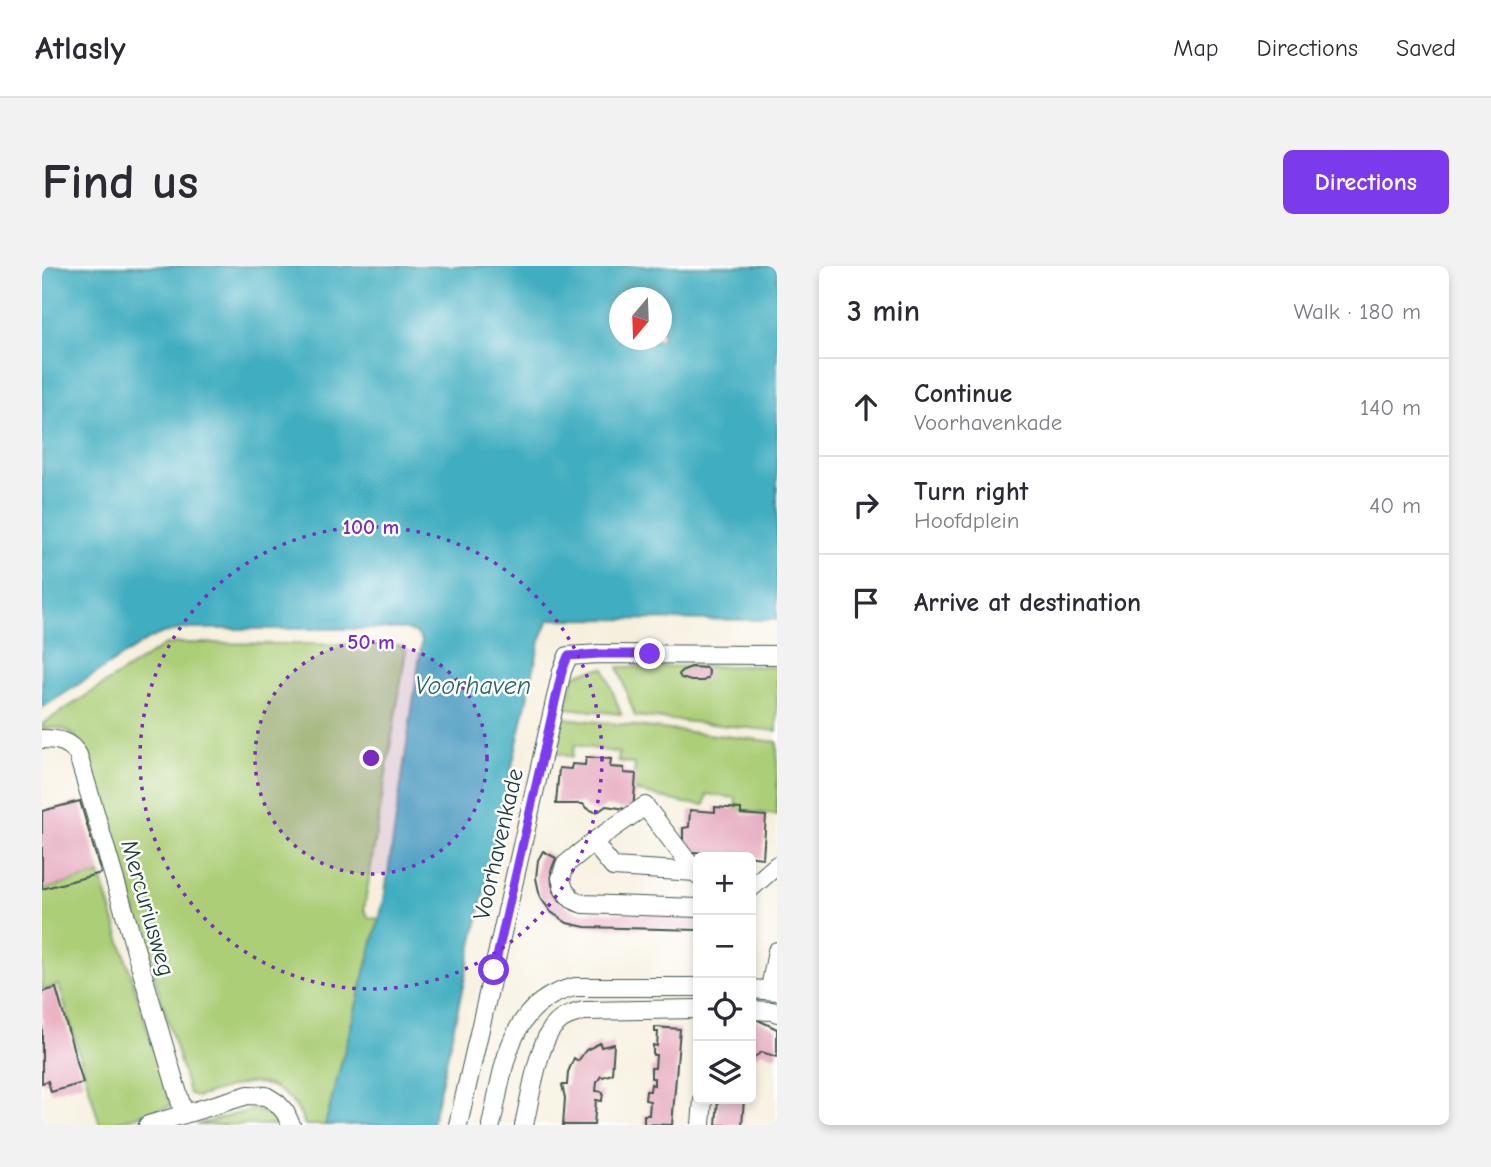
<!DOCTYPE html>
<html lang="en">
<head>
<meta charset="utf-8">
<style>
	:root { --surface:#fff; --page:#f2f2f3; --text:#2b2b33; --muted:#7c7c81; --line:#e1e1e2; --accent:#7c3aed }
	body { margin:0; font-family:"Comic Neue",sans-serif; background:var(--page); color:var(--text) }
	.controls { position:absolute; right:21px; bottom:21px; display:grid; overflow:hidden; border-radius:10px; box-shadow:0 4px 10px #0003 }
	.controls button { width:63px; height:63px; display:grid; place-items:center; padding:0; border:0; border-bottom:2px solid var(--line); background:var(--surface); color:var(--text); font:35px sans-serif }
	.compass { position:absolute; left:567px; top:21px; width:63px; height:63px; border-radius:50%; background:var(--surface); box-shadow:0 4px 10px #0003; rotate:199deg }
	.stop { position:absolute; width:21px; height:21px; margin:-16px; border:5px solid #7c3aed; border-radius:50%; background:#fff }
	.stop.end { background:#7c3aed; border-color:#fff; box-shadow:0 2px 7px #0008 }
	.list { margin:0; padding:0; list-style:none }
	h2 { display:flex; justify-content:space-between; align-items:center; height:91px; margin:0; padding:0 28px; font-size:30px }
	h2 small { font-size:23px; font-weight:400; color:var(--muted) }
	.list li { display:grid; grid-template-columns:46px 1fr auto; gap:21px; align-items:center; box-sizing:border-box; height:98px; padding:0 28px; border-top:2px solid var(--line) }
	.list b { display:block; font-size:26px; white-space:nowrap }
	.list p { margin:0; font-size:23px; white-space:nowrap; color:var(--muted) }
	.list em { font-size:23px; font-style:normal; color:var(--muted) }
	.icon { flex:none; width:38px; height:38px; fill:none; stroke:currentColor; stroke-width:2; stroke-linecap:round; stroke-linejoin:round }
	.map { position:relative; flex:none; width:735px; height:859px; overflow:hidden; border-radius:10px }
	header { display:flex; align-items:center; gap:42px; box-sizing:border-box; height:98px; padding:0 35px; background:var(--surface); border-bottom:2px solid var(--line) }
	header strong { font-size:33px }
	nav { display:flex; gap:38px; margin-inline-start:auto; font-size:24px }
	.intro { display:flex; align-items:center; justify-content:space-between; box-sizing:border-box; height:168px; padding:0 42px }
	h1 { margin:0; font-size:49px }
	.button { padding:18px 32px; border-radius:10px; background:var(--accent); color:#fff; font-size:24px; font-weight:700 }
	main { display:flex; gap:42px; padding:0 42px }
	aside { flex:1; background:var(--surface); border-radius:10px; box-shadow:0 4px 10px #0003 }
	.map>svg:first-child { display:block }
	.green { fill:#acce77; stroke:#668656; stroke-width:2 }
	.water { fill:#41adc0; stroke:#30757a; stroke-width:2; fill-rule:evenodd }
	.building { fill:#e6aabe }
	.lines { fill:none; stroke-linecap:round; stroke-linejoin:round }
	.minor-casing { stroke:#3f584d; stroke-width:20 }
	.minor { stroke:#fff; stroke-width:18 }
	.route { stroke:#7c3aed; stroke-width:9 }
	.ring { fill:none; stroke:#7b2cbf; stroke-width:3.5; stroke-dasharray:3.5 7 }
	.labels { text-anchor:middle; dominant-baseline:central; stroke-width:5; stroke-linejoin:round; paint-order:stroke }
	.street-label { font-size:24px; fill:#1f3d34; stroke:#fff }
	.water-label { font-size:26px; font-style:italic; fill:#2b6465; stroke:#fff }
	.centre { fill:#7b2cbf; stroke:#fff; stroke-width:3.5 }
	.ring-label { font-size:21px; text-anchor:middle; font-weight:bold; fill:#7b2cbf; stroke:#fff; stroke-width:5; stroke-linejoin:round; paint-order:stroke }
</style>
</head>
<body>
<header>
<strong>Atlasly</strong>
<nav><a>Map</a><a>Directions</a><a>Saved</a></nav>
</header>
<div class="intro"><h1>Find us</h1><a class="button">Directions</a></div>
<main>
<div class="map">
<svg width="735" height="859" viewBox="0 0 735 859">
	<rect width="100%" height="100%" fill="#fff"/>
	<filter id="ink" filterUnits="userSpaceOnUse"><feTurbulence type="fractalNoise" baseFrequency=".0143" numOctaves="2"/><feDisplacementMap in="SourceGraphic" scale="14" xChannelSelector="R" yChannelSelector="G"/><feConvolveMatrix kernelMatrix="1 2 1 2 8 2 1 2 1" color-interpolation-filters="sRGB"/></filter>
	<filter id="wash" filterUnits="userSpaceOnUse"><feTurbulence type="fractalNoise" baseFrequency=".00686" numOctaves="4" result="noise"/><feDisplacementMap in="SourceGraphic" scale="28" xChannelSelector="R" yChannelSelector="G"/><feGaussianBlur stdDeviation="1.57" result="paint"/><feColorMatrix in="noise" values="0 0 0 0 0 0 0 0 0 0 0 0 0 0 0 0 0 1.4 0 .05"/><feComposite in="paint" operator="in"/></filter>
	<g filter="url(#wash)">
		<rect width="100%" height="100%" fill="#f6efdd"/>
		<g class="green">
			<path d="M136,377l222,2 6,5 -42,259 5,9 10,1 -54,206h-20c-8,-24 -30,-45 -57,-42 -16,2 -32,9 -48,13l-4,1 -7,-4 -98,-332c-11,-21 -22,-39 -49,-32v-5l123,-79z"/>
			<path d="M725,400l10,3v62l-142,-15 -17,-49z"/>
			<path d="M562,402l17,46 -55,-6 8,-32 9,-4z"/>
			<path d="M522,452l213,24v73l-41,-5v-12l-29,-4 -2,11 -21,-2 -51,-13 2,-26 -17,-3 1,-8 -44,-8 -3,12 -16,-4z"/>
			<path d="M58,608l71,232 -65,19h-6l-41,-140 -17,5v-100z"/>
			<path d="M212,843l13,5 11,11h-82z"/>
		</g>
		<path class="water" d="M0,0h735v354l-228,-1 -9,22 -108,484h-107l59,-225 38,-260 -6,-7 -11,-4h-222l-20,4 -14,6 -107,69zM578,32h42v42h-42z"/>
		<g id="blocks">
			<g class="building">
				<path d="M649,401l15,1 3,4 -1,6 -5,3h-12l-10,-3 -2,-3 2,-4z"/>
				<path d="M544,491l25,2 -1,8 14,1v5l12,1 -3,36 -27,-4 -7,5 -4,1 -9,-4 -3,-4h-27l3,-36 12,1 1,-5 13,1z"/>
				<path d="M38,535l21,72 -59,16v-78z"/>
				<path d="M673,541l26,2v5l25,2 -3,42 -28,-3 -3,2h-15l-3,-3 -31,-3v-23l6,-1 1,-17 25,2z"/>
				<path d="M501,585l13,7 -5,13 1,13 2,7 7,11 12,8 6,2 119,3v15l-113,-3 -18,-4 -16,-11 -11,-15 -4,-19 2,-18z"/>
				<path d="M14,722l27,95 -32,9 -3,-11 -6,2v-91z"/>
				<path d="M714,753l21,10v28l-15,-5 -11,7v-36z"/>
				<path d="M613,761l25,2 -8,96 -28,-1v-9h5l1,-14 -5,-1 1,-9h4l1,-7 3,1v-7h-3v-10h4l1,-13h-3v-10l4,1 1,-14h-3z"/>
				<path d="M558,777l1,4 13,-3 -2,30 -9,3 -2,-1 -4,6 -1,9 7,1 -1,9 -6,-1 -2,25h-31l2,-27 -3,-13h5l1,-13 6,-14 4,3 8,-11z"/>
				<path d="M676,833h26l-2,26h-26z"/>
			</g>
		</g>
	</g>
	<g filter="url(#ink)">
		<use href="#blocks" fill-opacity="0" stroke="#3f584d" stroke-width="2"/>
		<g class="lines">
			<defs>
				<g id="minor">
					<path d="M0,473c15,0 28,2 36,16l106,359"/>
					<path d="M551,576l20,25 83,5"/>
					<path d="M656,609l-53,-69 -52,36 -28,23 -4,13 3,12 8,9 11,5 115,4"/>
					<path d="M709,622l26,-23"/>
					<path d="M709,723l26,2"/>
					<path d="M728,723l7,-38"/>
					<path d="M709,744l21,1 5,2"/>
					<path d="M106,859l100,-30 18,1 11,7 8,9 6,13"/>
					<path d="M416,859l104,-454 6,-15 31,-2 178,1"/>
					<path d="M449,859c13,-56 16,-123 84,-138h123"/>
					<path d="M482,859c6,-25 14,-83 31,-100 8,-9 18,-11 29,-14l114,-2"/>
					<path d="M659,859l2,-26"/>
				</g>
			</defs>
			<use href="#minor" class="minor-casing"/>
			<use href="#minor" class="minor"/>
		</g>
	</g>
	<g class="lines" filter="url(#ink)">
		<path class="route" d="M452,704l68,-299 6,-15 31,-2h51"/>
	</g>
	<circle cx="329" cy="492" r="116" fill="#7b2cbf" fill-opacity=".12"/>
	<g class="ring">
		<circle cx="329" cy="492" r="116"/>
		<circle cx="329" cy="492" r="231"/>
	</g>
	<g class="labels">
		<g class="street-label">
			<text transform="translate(456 578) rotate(-77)">Voorhavenkade</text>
			<text transform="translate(106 642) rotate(74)">Mercuriusweg</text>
		</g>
		<g class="water-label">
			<text x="431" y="420">Voorhaven</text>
		</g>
	</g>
	<circle cx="329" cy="492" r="10" class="centre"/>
	<g class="ring-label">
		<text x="329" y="268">100 m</text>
		<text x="329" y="383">50 m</text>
	</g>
</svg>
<div class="controls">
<button>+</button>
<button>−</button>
<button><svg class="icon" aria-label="locate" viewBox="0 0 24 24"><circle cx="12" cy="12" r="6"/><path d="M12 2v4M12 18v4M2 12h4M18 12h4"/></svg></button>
<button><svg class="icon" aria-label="layers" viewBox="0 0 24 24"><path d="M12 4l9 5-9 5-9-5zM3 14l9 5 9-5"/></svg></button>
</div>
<svg class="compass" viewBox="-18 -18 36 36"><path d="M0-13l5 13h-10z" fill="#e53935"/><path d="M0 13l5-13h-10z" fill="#7c7c81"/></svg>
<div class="stop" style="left:452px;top:704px"></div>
<div class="stop end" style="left:608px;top:388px"></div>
</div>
<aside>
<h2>3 min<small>Walk · 180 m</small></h2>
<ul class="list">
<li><svg class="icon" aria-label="ahead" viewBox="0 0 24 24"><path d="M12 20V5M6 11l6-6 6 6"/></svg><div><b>Continue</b><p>Voorhavenkade</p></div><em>140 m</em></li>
<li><svg class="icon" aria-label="right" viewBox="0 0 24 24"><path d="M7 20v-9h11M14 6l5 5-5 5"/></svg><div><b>Turn right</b><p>Hoofdplein</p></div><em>40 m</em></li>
<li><svg class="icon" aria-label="arrive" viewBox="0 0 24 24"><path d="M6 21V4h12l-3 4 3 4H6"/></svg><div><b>Arrive at destination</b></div></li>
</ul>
</aside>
</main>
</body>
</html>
